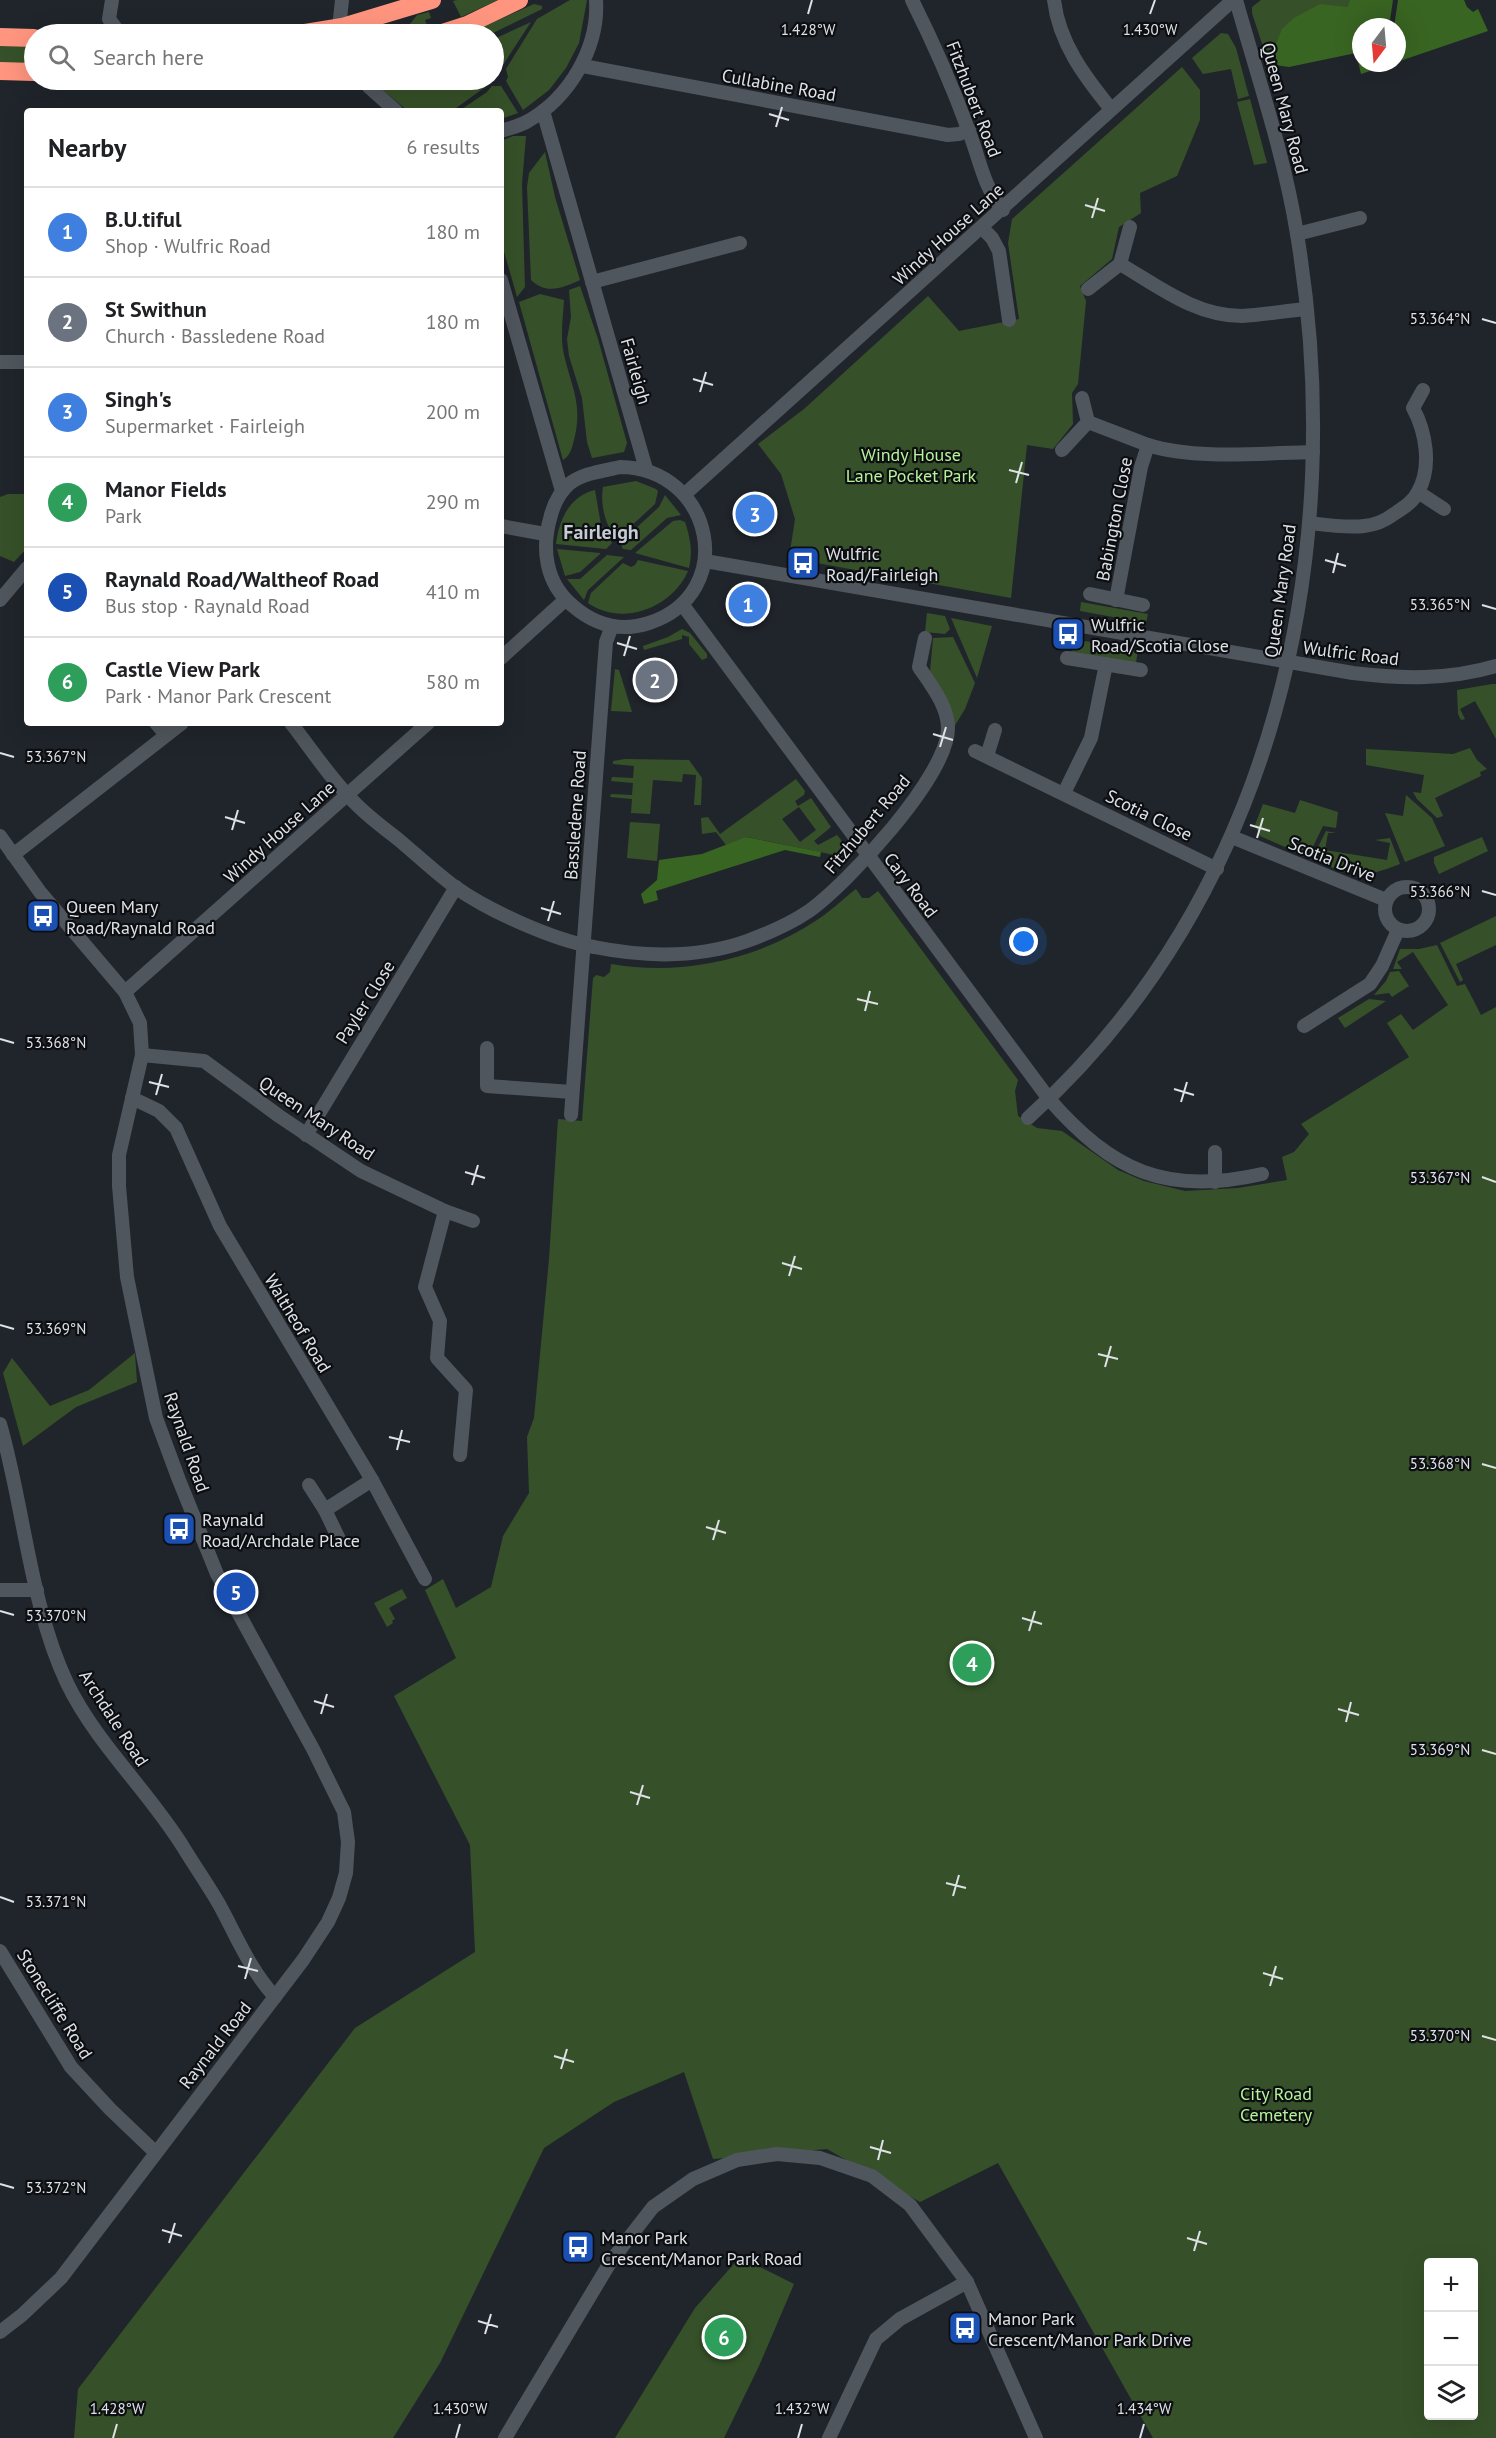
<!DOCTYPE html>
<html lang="en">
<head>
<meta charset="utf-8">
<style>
	:root { --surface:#fff; --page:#f2f2f2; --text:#202124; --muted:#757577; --line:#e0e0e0; --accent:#d93025 }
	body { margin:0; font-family:"PT Sans",sans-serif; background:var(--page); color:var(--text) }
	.controls { position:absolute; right:18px; bottom:18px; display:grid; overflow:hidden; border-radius:6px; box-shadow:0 6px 24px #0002 }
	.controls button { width:54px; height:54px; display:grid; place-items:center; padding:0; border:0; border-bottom:2px solid var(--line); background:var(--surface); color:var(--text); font:30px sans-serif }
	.compass { position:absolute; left:1352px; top:18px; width:54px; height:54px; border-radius:50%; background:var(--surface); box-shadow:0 6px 24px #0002; rotate:196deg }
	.you { position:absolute; left:1024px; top:942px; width:21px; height:21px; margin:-15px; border:4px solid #fff; border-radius:50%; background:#1a73e8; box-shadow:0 0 0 9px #1a73e833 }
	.badge { display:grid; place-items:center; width:39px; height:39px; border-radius:50%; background:var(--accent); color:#fff; font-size:20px; font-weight:700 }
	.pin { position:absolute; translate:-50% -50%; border:3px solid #fff; box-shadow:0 2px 6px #0006 }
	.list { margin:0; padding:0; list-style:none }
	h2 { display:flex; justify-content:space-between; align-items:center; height:78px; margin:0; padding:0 24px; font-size:26px }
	h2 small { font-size:20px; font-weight:400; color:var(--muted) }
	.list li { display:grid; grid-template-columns:39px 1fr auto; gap:18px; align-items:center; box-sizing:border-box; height:90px; padding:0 24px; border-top:2px solid var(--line) }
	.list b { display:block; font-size:22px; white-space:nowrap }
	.list p { margin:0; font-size:20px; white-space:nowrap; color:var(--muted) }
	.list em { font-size:20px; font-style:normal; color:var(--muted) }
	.icon { flex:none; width:33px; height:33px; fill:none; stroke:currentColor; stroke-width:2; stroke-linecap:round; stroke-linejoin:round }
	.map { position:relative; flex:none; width:1496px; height:2438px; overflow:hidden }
	.search { position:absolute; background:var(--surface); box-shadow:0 6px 24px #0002; left:24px; top:24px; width:480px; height:66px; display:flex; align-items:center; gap:15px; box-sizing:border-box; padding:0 21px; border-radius:33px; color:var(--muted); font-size:22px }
	.panel { position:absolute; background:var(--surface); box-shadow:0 6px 24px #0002; left:24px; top:108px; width:480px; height:618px; border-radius:6px }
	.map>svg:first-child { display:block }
	.green { fill:#365129; fill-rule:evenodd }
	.forest { fill:#396522 }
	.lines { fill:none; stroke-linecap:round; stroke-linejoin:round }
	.street { stroke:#50565d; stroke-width:14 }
	.highway { stroke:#ff957f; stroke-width:18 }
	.ticks { fill:none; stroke:#dee2e6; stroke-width:2 }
	.labels { text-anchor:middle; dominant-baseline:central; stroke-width:4.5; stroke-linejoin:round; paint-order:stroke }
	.street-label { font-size:18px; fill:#dee2e6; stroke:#0c0e11 }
	.park-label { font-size:18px; fill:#b5f597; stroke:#0c0e11 }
	.poi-label { font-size:18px; fill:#dee2e6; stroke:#0c0e11; text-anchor:start }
	.neighbourhood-label { font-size:20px; font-weight:bold; fill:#c6ccd4; stroke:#0c0e11 }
	.ticks-label { font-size:15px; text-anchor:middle; fill:#dee2e6; stroke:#0c0e11; stroke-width:4.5; stroke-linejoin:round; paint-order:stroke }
</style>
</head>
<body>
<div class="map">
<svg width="1496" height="2438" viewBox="0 0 1496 2438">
	<rect width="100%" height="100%" fill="#20252b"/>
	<g class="green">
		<path d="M457,0h41l-37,17 -8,-16z"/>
		<path d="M570,0h17l-8,43 -13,25 -17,22 -26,20 -17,-29 2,-4 -2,-8 31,-50z"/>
		<path d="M1261,0h89l-3,7 -73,42 1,16 -7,-3 -16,-49v-6z"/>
		<path d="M534,4l8,2v3l-51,25h-24z"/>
		<path d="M429,12l2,6 -6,2 3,8 -22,6h-43l5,-4 12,-4 8,5 22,-7 7,-9z"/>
		<path d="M531,22l-28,43 -9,-3v-23z"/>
		<path d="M1221,33l7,1 8,14 13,48 -11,3 -7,-30 -28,5 -11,-16z"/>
		<path d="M0,44l34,1v19l-34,-1z"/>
		<path d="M1182,67l18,23v30l-23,56 -37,17 1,20 -22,14 -7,32 -32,27 6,15 -8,83 -6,9 1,31 -20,25 -26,-4 -16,153 -222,-40 6,-39 -14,-45 -23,-30 46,-35 124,-113 31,35 60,-12 -11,-76 4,-24z"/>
		<path d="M378,80h106l4,5 -36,26h-44l-36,-30z"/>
		<path d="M492,86h9l17,27 -17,6v-8h-42l28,-19z"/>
		<path d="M1250,99l17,64 -13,2 -17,-63z"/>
		<path d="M513,136h13l-4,48 3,103 -8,10 -16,-56v-100z"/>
		<path d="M545,152l10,45 25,83c-17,8 -34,15 -49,0l-4,-93 2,-14z"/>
		<path d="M580,286l18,53 29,104 -3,9 -32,6 -5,-16 -5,-44 -13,-42 -2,-17 4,-22 -2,-27z"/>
		<path d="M540,294l24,6c-1,17 -4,37 0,55 8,33 19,51 10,85 -2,8 -4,16 -11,20l-44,-158z"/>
		<path d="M636,481l20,8 2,2 -3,13 -38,35c-12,-13 -17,-35 -14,-52z"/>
		<path d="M595,490l6,35 11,18 -6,6 -50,-5c3,-25 14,-48 39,-54z"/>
		<path d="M8,494h19v54l-13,14 -14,-6v-59z"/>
		<path d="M665,495l16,20 -14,3 -36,32 -8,-1 -3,-6 39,-36z"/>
		<path d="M680,520l5,2c5,15 8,29 4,46l-54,-15 38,-32z"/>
		<path d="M557,549l43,4v1l-20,18 -15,4z"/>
		<path d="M607,555l17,2 -36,33 -4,10 -17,-21h13z"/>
		<path d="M638,560l50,11c-16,37 -66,56 -100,32l3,-10 32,-30 8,4 4,-2z"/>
		<path d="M1081,602l67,12 -2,9 -66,-12z"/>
		<path d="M927,613l18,3 5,13 -5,5 -20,-2z"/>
		<path d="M951,618l41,8 -15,52z"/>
		<path d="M682,629l8,4 17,21v4l-5,2 -13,-16v-7l-7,-2v4l-38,11 -1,-4 25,-9z"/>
		<path d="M953,637l22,46 -10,26 -11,18 -24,-55 3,-34z"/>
		<path d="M1073,639l65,11 -2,13 -65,-10z"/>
		<path d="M615,669l4,1 13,42 -21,-1z"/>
		<path d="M1492,684h4v55l-21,-38 -15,8 5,10 -4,1 -3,-6 -1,-24z"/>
		<path d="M1470,748l7,12 10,9 -7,3 1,4 -46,22 8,18 -6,2 -20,-19 -4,-7 8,1 3,-18 -58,-10v-16l87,5z"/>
		<path d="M625,759l64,1 13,18 -1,27h-7l2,-30 -13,-1 -1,8 -29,-2 -3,34 -19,-1 1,-14 -22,-2 1,-3 21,1 1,-12 -22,-2 1,-4 21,1 1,-12 -21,-2v-3z"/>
		<path d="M796,779l9,12 -1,4 -9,6 3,5 13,-8 20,29 -17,14 4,4 19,-10 13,16 -1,7 -102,-21 -21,8 -10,-13 -14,2 -1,-16 7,-1 12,17zM799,807l17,23 -16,12 -18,-23z"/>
		<path d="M1406,795l26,23 13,28 -40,16 -20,-49 18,3z"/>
		<path d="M1300,800l38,12 -2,16 -13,-2 -15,31 -48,-21 -5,-11 8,-21 32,9z"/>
		<path d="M630,822l30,2 -3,37 -30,-3z"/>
		<path d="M1326,831l10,2h-8l-3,17 62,10 3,-17 -15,-3 15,-2 10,26c-44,17 -46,12 -88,-5z"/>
		<path d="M1482,837l6,14 -49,23 -5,-11v-6z"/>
		<path d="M856,889l6,9h7l9,-7 140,189 -3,11 3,25 19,12 25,3 56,39 26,11 41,10 53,-3 49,-8 -5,-23 12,-5 15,-18 -8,-10 108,-67 -22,-34 14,-9 12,16 35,-25 -35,-53 -16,10 5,7h-9l7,-20h19l18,-4 20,41 8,-2 16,31 15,-8v1431h-343l-155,-275 -78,39 -93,-53 -114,10 -29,-87 -70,30 -70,46 -104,215 -47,75h-319l4,-49 277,-361 120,-76 -5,-107 -76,-149 62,-38 -31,-68 18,-11 13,29 35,-21 12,-51 26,-43 -2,-56 7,-19 15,-159 9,-140 24,2 11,-143 3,-3 8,2 6,-5 1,-8c71,12 146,-4 206,-44 14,-9 26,-21 39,-31zM1428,2262h46v154h-46z"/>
		<path d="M1496,916v29l-40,19 7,16 -3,2 -20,-39z"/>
		<path d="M1399,971l10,15 -17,11 -3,-4 -15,2 12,-14 4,-9z"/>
		<path d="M1369,999l17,2 -41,27 -7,-10z"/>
		<path d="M135,1353l2,29 -61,25 -53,39 -20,-73 9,-15 38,48 39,-16z"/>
		<path d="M402,1589l5,9 -18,10 6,11 -3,2 1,2 -6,4 -13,-24z"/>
		<path d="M740,2257l54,27 -35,82 -35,72h-109l80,-130z"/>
	</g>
	<g class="forest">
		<path d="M1350,0h43l-4,27h-28v36h14l-5,8 -9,3 -5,-21 -67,14 -14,-2 -1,-16 8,-20 12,-11 26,-14 27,3z"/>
		<path d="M1398,0h66l3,7 6,5 5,-3 10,22 -91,31v-35h-3z"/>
		<path d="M746,837l75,15 -1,5 -35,-7 -129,41 2,9 -14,4 -3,-10 16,-14 2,-20 43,-6z"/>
	</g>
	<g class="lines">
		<g class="street">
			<path d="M112,0l-3,19 11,15"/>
			<path d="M342,0l-2,19 7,15"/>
			<path d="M912,0c21,42 40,85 56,129 11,27 15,58 35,81"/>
			<path d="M1054,0c5,43 31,77 57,109"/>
			<path d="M583,66l365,69 11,-1 10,-4"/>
			<path d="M363,80l6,7 27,24"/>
			<path d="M543,111l103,358"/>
			<path d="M501,131c9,-3 19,-5 27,-10 41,-23 71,-73 68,-121"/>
			<path d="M982,228l10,10 7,13 10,69"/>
			<path d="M1297,234l63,-16"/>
			<path d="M1120,264c38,22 75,52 122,52 21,-1 42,-5 64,-7"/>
			<path d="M501,280l61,211"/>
			<path d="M592,282l148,-39"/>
			<path d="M1088,289l32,-25 10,-37"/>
			<path d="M0,362h27"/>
			<path d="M1088,422l60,23"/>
			<path d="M1062,450l26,-28 -6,-24"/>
			<path d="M620,467c93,1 120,126 29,156 -28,9 -54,2 -76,-17 -28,-23 -32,-58 -22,-91 3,-11 9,-23 18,-31 14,-11 34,-13 51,-17z"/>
			<path d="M1418,492l26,17"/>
			<path d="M685,494l548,-494"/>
			<path d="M1309,523c17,2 38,5 55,3 11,-1 22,-6 30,-12 9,-6 19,-12 24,-22 14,-25 8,-60 -5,-84l10,-18"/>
			<path d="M501,526l44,8"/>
			<path d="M705,561l648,112c48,6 96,7 143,-7"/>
			<path d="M1090,594l53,11"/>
			<path d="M0,600l27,-32"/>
			<path d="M1116,600l25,-133 7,-22c47,15 114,8 165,7"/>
			<path d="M682,604l367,495c63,72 117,97 213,75"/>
			<path d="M501,658l64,-58"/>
			<path d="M1067,658l74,12"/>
			<path d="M156,723l10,12"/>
			<path d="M291,723c21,27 41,58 66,82 13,13 28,24 42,35 19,16 37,33 56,47 34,24 98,53 139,60 50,10 105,11 153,-6 22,-8 43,-17 62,-30 38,-27 139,-135 139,-183 0,-22 -17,-43 -29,-61l6,-29"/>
			<path d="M975,751l242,118"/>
			<path d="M987,756l8,-26"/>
			<path d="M1064,793l27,-55 15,-74"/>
			<path d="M0,836l40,56 85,100 15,31 2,32 -23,100v31l8,91 29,141 23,62 38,94 96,175 31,63 4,30 -2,31 -7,25 -11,24 -25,38 -242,318 -39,37 -22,17"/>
			<path d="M1232,837l154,63"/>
			<path d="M13,855l169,-132"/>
			<circle cx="1407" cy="909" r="22"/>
			<path d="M125,992l303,-269"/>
			<path d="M1304,1026l66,-42 12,-18 16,-36"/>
			<path d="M487,1048v38l85,6"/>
			<path d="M142,1055l62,6 75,55 82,55 84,40 28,10"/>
			<path d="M132,1098l27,13 17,17 44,98 152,254 53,99"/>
			<path d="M571,1115l35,-473 6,-16"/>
			<path d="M1028,1118c247,-222 322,-565 269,-884 -13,-80 -39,-156 -61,-234"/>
			<path d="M306,1135l150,-248"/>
			<path d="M1215,1152v30"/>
			<path d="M445,1211l-20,76 15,34 -3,37 29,32 -6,65"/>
			<path d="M0,1424c24,83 30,181 67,259 30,62 83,109 118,167 11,18 23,35 34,54 18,33 30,64 56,93"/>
			<path d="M309,1485l16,25"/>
			<path d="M339,1539l-14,-29 47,-30"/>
			<path d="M0,1590h37"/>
			<path d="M0,1951l71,116 39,42 45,43"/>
			<path d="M505,2438l106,-177 42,-54 40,-28 44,-19 40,-6 43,4 52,18 38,29 57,77 69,156"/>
			<path d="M829,2438l47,-99 24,-20 67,-37"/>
		</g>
		<g class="highway">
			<path d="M299,34l43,-7 90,-27"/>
			<path d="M439,34l28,-9 52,-25"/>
			<path d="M0,37l34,1"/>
			<path d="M0,71l34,1"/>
		</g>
	</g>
	<path class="ticks" d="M808,14l4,-14M1150,14l5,-14M769,114l20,6M776,127l6,-20M1085,205l20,6M1092,218l6,-20M1482,319l14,4M693,379l20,6M700,392l6,-20M1009,470l20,5M1016,483l6,-21M1325,560l21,6M1333,573l5,-20M1482,605l14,4M617,643l20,6M624,656l6,-20M933,734l20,6M940,747l6,-20M0,753l14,4M225,817l20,6M1250,825l20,6M232,830l6,-20M1257,838l6,-20M1482,891l14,4M541,908l20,6M548,921l6,-20M857,999l21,5M865,1011l5,-20M0,1039l14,4M149,1082l20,5M1174,1089l20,6M156,1095l6,-21M1181,1102l6,-20M465,1172l20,6M1482,1177l14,5M472,1185l6,-20M782,1263l20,6M789,1276l6,-20M0,1325l14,4M1098,1354l20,5M1105,1367l6,-21M389,1437l21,5M397,1450l5,-20M1482,1464l14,4M706,1527l20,6M713,1540l6,-20M0,1611l14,4M1022,1618l20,6M1029,1631l6,-20M314,1701l20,6M1338,1709l21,6M321,1714l6,-20M1346,1722l5,-20M1482,1750l14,4M630,1792l20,6M637,1805l6,-20M946,1883l20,5M953,1896l6,-21M0,1897l14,5M238,1966l20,5M1263,1973l20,6M245,1979l6,-21M1270,1986l6,-20M1482,2036l14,4M554,2056l20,6M561,2069l6,-20M870,2147l21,6M878,2160l5,-20M0,2184l14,4M162,2230l20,6M1187,2238l20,6M169,2243l6,-20M1194,2251l6,-20M478,2321l20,6M485,2334l6,-20M113,2438l4,-14M456,2438l4,-14M798,2438l4,-14M1140,2438l4,-14"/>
	<defs>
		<symbol id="bus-square" viewBox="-11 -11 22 22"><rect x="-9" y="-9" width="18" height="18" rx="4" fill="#1a4fb4" stroke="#0c0e11"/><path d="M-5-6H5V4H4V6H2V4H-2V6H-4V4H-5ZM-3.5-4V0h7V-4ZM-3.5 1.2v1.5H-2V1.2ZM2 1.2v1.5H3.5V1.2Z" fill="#fff"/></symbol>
	</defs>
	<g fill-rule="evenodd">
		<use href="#bus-square" x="784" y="544" width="38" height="38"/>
		<use href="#bus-square" x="1049" y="615" width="38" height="38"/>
		<use href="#bus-square" x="24" y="897" width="38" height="38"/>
		<use href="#bus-square" x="160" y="1510" width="38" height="38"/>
		<use href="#bus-square" x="559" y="2228" width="38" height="38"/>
		<use href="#bus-square" x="946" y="2309" width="38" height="38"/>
	</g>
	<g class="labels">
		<g class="street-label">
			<text transform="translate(779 85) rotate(10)">Cullabine Road</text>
			<text transform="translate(974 99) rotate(69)">Fitzhubert Road</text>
			<text transform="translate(1285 108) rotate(75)">Queen Mary Road</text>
			<text transform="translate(948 234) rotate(-42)">Windy House Lane</text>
			<text transform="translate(636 371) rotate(74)">Fairleigh</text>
			<text transform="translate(1114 519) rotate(-79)">Babington Close</text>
			<text transform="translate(1280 591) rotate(-82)">Queen Mary Road</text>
			<text transform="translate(1351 653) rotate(7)">Wulfric Road</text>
			<text transform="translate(575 815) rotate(-86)">Bassledene Road</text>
			<text transform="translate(1149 815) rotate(26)">Scotia Close</text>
			<text transform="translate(867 824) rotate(-50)">Fitzhubert Road</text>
			<text transform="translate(279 832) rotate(-42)">Windy House Lane</text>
			<text transform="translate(1332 859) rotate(22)">Scotia Drive</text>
			<text transform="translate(911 885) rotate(53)">Cary Road</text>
			<text transform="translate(365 1002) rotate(-58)">Payler Close</text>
			<text transform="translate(317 1118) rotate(34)">Queen Mary Road</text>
			<text transform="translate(298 1323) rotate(59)">Waltheof Road</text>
			<text transform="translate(187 1442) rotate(71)">Raynald Road</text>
			<text transform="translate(114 1718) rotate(57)">Archdale Road</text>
			<text transform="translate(55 2004) rotate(58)">Stonecliffe Road</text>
			<text transform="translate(215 2045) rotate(-52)">Raynald Road</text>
		</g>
		<g class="park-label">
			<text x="911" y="454">Windy House<tspan x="911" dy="21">Lane Pocket Park</tspan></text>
			<text x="1276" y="2093">City Road<tspan x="1276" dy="21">Cemetery</tspan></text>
		</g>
		<g class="poi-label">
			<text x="826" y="553">Wulfric<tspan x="826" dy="21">Road/Fairleigh</tspan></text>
			<text x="1091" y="624">Wulfric<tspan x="1091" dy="21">Road/Scotia Close</tspan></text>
			<text x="66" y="906">Queen Mary<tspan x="66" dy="21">Road/Raynald Road</tspan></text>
			<text x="202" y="1519">Raynald<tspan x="202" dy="21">Road/Archdale Place</tspan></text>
			<text x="601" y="2237">Manor Park<tspan x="601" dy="21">Crescent/Manor Park Road</tspan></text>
			<text x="988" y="2318">Manor Park<tspan x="988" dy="21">Crescent/Manor Park Drive</tspan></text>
		</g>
		<g class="neighbourhood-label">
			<text x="601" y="532">Fairleigh</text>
		</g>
	</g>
	<g class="ticks-label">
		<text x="808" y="35">1.428°W</text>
		<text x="1150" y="35">1.430°W</text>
		<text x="1440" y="324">53.364°N</text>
		<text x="1440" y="610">53.365°N</text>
		<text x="56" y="762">53.367°N</text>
		<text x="1440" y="897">53.366°N</text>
		<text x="56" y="1048">53.368°N</text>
		<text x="1440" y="1183">53.367°N</text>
		<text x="56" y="1334">53.369°N</text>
		<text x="1440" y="1469">53.368°N</text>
		<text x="56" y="1621">53.370°N</text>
		<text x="1440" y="1755">53.369°N</text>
		<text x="56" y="1907">53.371°N</text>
		<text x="1440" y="2041">53.370°N</text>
		<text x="56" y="2193">53.372°N</text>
		<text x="117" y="2414">1.428°W</text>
		<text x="460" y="2414">1.430°W</text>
		<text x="802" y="2414">1.432°W</text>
		<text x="1144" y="2414">1.434°W</text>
	</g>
</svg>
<div class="controls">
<button>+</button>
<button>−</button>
<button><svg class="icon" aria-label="layers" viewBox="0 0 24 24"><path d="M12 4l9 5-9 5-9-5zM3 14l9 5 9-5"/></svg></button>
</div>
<svg class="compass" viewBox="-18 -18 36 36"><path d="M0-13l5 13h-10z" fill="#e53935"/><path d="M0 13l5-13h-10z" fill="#757577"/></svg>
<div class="you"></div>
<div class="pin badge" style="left:748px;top:604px;background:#3f7fe0">1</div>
<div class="pin badge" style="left:655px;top:680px;background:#6b7280">2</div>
<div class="pin badge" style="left:755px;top:514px;background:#3f7fe0">3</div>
<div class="pin badge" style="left:972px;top:1663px;background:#2e9e5b">4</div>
<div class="pin badge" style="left:236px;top:1592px;background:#1a4fb4">5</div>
<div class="pin badge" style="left:724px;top:2337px;background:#2e9e5b">6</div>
<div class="search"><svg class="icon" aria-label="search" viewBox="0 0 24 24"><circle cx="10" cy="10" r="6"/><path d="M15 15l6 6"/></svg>Search here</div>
<section class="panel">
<h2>Nearby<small>6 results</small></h2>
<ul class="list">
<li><span class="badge" style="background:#3f7fe0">1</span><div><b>B.U.tiful</b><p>Shop · Wulfric Road</p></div><em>180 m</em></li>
<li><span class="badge" style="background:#6b7280">2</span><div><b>St Swithun</b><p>Church · Bassledene Road</p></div><em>180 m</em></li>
<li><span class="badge" style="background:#3f7fe0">3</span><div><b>Singh's</b><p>Supermarket · Fairleigh</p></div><em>200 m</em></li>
<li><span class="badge" style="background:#2e9e5b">4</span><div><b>Manor Fields</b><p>Park</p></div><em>290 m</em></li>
<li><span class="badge" style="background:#1a4fb4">5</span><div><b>Raynald Road/Waltheof Road</b><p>Bus stop · Raynald Road</p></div><em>410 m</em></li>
<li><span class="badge" style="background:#2e9e5b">6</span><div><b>Castle View Park</b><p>Park · Manor Park Crescent</p></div><em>580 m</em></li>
</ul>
</section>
</div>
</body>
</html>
